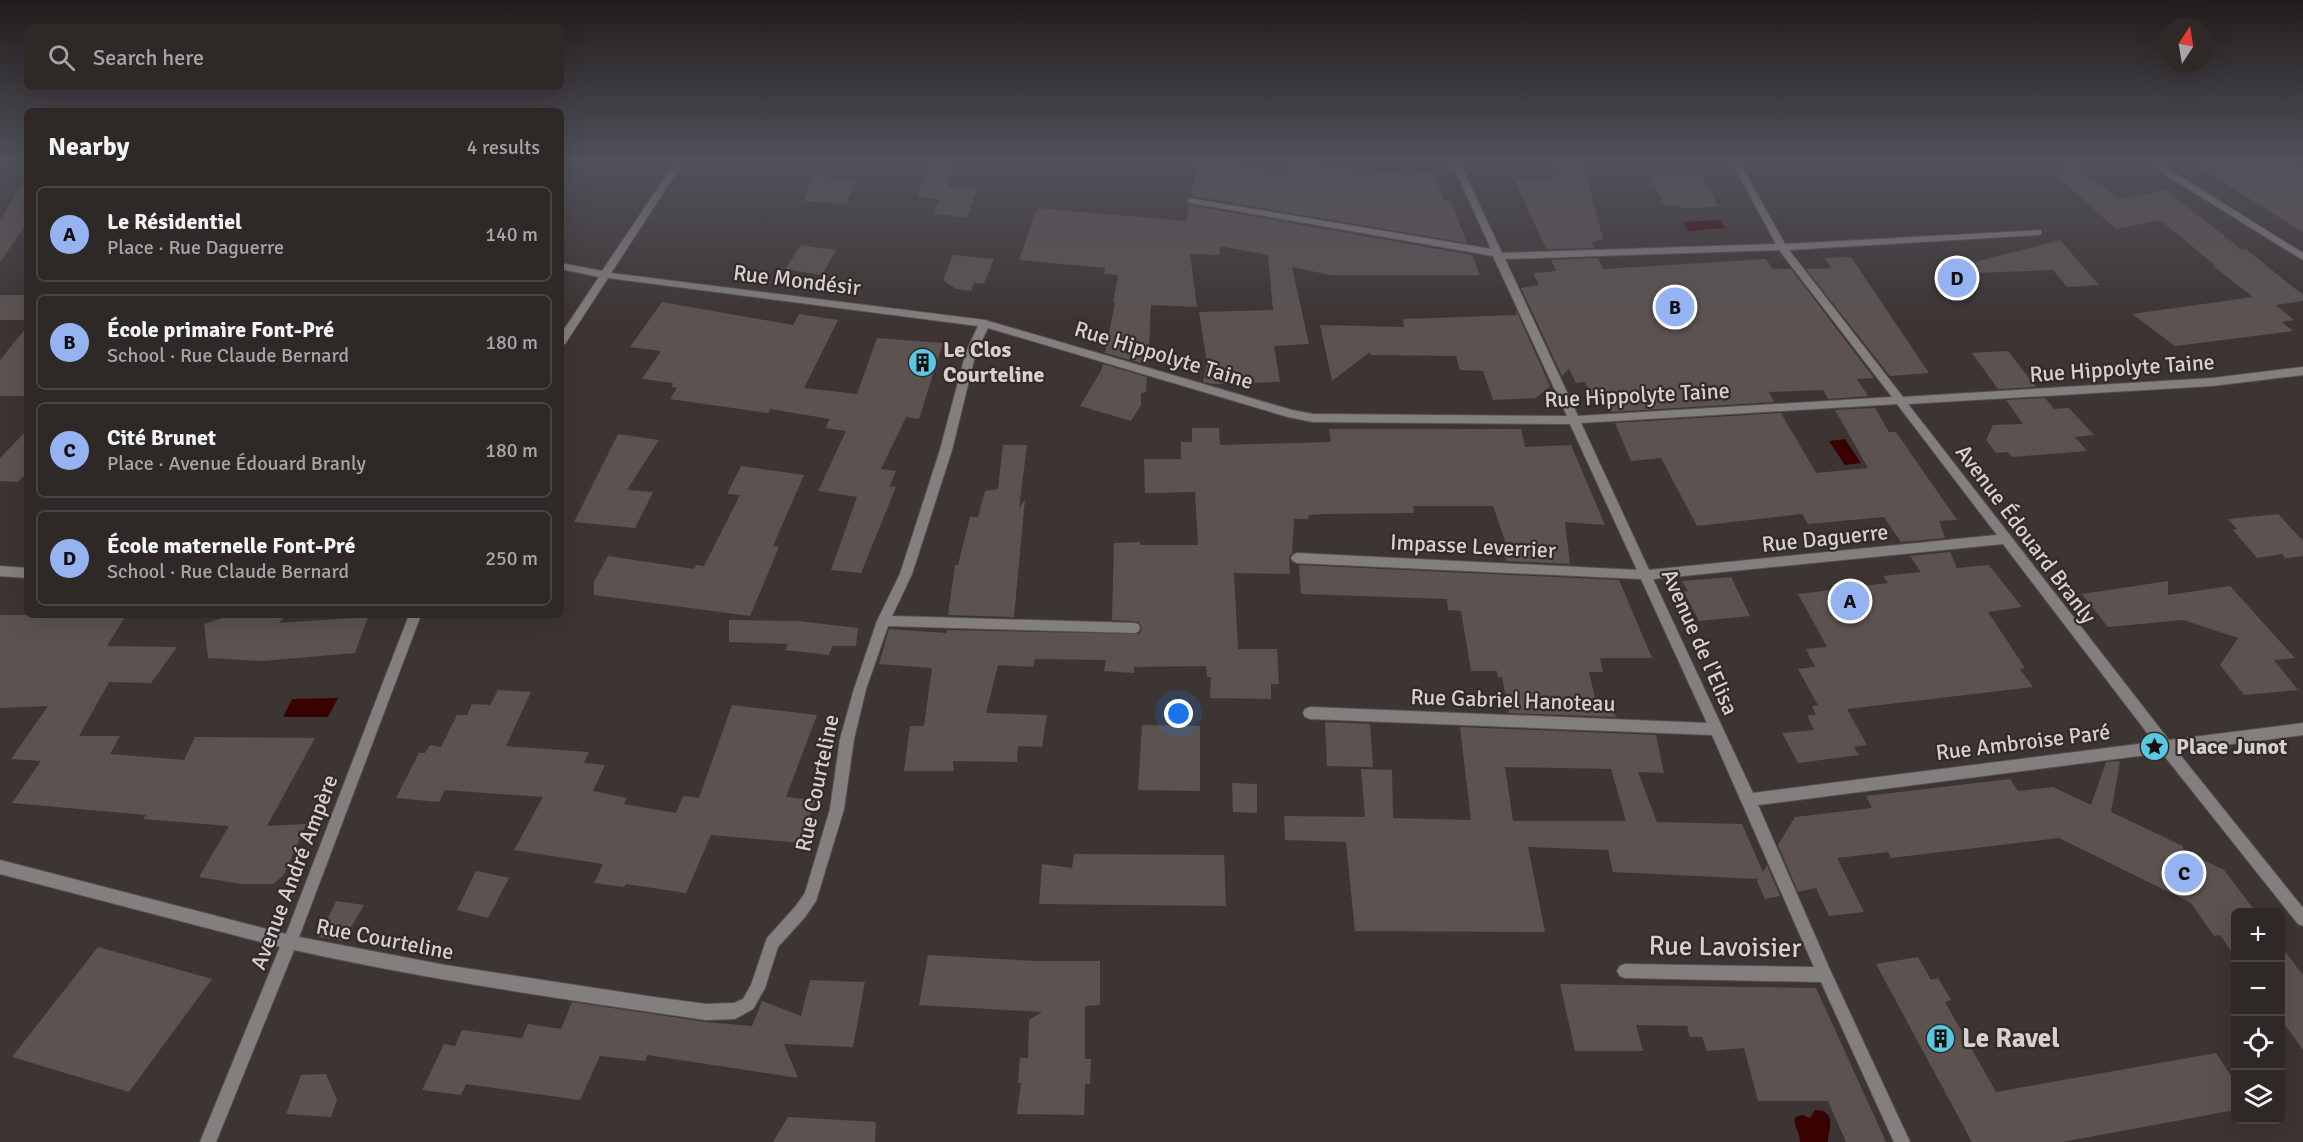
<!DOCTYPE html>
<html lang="en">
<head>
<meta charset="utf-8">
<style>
	:root { --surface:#2e2826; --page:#3a3432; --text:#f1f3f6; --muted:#a7a6a7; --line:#494443; --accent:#95b2f1 }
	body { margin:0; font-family:Signika,sans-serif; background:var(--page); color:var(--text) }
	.controls { position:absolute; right:18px; bottom:18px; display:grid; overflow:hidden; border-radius:9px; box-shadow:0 6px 24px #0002 }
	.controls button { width:54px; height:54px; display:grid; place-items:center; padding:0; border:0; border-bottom:2px solid var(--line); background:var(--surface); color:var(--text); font:30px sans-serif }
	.compass { position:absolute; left:2159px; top:18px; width:54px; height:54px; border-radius:50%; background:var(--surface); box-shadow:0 6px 24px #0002; rotate:12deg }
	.you { position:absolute; left:1179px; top:714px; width:21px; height:21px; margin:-15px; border:4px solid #fff; border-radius:50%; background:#1a73e8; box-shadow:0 0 0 9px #1a73e833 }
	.badge { display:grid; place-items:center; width:39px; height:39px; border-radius:50%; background:var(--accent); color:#111; font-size:20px; font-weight:700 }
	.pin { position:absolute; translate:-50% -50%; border:3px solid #fff; box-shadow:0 2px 6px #0006 }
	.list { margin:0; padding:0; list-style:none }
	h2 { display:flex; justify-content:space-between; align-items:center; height:78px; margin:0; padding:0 24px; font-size:26px }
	h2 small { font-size:20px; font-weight:400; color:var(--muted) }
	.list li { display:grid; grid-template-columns:39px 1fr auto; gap:18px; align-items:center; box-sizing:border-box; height:96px; margin:0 12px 12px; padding:0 12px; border:2px solid var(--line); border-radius:9px }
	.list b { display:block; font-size:22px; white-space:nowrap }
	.list p { margin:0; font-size:20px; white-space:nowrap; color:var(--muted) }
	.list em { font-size:20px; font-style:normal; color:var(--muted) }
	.icon { flex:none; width:33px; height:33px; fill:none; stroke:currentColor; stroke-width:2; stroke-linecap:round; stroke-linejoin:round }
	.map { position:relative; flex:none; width:2303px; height:1142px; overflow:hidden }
	.search { position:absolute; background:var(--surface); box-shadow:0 6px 24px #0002; left:24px; top:24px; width:540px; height:66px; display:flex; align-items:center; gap:15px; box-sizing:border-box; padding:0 21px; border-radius:9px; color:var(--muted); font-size:22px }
	.panel { position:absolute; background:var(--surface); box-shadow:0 6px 24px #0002; left:24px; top:108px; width:540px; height:510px; border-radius:9px }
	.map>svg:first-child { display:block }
	.water { fill:#390200 }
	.building { fill:#5c5351; fill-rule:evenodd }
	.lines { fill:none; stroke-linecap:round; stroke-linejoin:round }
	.street-casing { stroke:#59514f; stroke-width:2 }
	.street { fill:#837f7e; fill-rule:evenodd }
	.labels { text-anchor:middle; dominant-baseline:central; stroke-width:4.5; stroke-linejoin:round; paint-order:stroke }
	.street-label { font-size:22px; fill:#d6d0cf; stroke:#332b29 }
	.poi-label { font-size:22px; font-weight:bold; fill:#d6d0cf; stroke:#332b29; text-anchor:start }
	.near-street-label { font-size:27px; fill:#d6d0cf; stroke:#332b29 }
	.near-poi-label { font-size:27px; font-weight:bold; fill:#d6d0cf; stroke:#332b29; text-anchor:start }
</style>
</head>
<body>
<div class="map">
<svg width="2303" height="1142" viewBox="0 0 2303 1142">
	<rect width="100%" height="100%" fill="#3d3533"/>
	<g class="water">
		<path d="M1720,220l5,8 -37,3 -5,-9z"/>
		<path d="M1845,439l16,24 -16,2 -16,-24z"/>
		<path d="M338,698l-10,19h-45l9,-18z"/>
		<path d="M1815,1110c22,0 14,19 13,32h-28c0,-9 -7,-17 -5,-25l8,-2 7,3z"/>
	</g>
	<g class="building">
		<path d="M930,161h26l-8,26 29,2 -10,28 -33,-3 5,-15 -22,-2z"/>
		<path d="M1285,161h31l1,6 92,6 22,-2 14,30h6l16,42 -276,-47 6,-32 89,7z"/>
		<path d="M1552,161h30l21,78 -12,4 3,5 -48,1 -32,-70 46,-2z"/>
		<path d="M2071,161l47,38 48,-9 76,60 4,-1 57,46v6l-27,4 18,15 -12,2 11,9 -118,15 -43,-32 121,-17 -40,-31h3l-56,-46 -44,9 -59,-53z"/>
		<path d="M2189,161h81l14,5 19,2v64z"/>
		<path d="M1700,174l19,33 -40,1 -1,-3 -13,1 -16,-30z"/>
		<path d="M27,176v47l-27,39v-42z"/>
		<path d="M814,176l42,4 -10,24 -43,-3z"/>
		<path d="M1189,205l283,50 8,20h-150l-38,-8 17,77 -35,2 6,36 -68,2 -9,-2 4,-19 -8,-51 74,-2 -5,-55 -48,-9 -1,9 -29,-1 7,53 -46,-2 -3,60 -43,-12 10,-50h-2l5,-28 -14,-1 1,-6 -86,-8 18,-52 149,13z"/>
		<path d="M2060,240l39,45 -32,2 -14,-17 -76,3 -2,-11z"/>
		<path d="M801,245l35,5 -14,25 -37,-6z"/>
		<path d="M953,255l41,4 -10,25 -10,-1 -3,8 -15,-2 -13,-9z"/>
		<path d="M1851,257l78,116 -39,3 -84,-107 25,-1 -7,-10z"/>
		<path d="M1598,258l5,11 163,-10 7,10h18l83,109 -17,1 11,17 -40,3 -5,-9 -54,2 5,10 -163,10 -5,-11h-12l-9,-19 -9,1 -7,-14 -7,7 -41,-88 18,-3 -6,-12 23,-2 -5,-11z"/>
		<rect x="0" y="295" width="27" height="25"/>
		<path d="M662,302l131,23 6,-11 39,6 -34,68 53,6 20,-56 66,5 -24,76 -13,-2 -25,52 15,2 -6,15 6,1 -35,86 -30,-3 26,-73 -39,-6 28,-60 -21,-3 5,-9 -60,-10 -2,4 -98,-14 7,-11 -6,-1 2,-4 -31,-4 19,-28 -31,-4z"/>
		<path d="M1516,310l34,76 -14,12 -43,2 -10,-29 -23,-1 -4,-14 -86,-1v-3l-38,29 -12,-56 84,2 -1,-8 113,-4z"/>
		<path d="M27,327v69h-27v-36z"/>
		<path d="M2008,351l28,36 -38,2 -26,-36z"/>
		<path d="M1103,364l44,13 -1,15 -5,1v12l-10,16 -51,-15 21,-35z"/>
		<path d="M2045,398l9,11 15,-1 25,27 -19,2 12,14 -75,6 -4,-5 -12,1 -10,-13 7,-15 30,-1 -17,-24z"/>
		<path d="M1875,408l14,24h7l61,88 -18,1 6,17 -44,4 -17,-25 -76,7 -6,-10 -105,12 -36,-68 -30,3 -16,-38 166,-10 35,60 52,-5 -33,-58z"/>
		<path d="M1192,428h27l1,17 111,-3 -2,-13h192l4,18 46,-2 34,80 -40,-3 5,42 -63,-3 -4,-7 6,-2 -16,-46h-80l1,7 -88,1 -18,1 1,4h-15l-2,34 -3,4 1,17 -56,-1 4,76h39l2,35h-8v15l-61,-1 1,-21h-4l-1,-11 -72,1v6l-30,-2 2,-11 -71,-1 -2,8 -35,-2 -12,48 61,2 -5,32 -24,-1 -1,16 -64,-1 1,10h-50l6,-45h14l8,-58 -53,-4 10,-35 57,4 1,-3 192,4 3,-5 -3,-7 -27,-2 2,-77 26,-1v3h58l-3,-53 -50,1 -1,-34h37v-17h11z"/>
		<path d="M27,430v42l-9,10 -18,-1v-23z"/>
		<path d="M618,434l41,6 -32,50 26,2 -18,36 -61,-6z"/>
		<path d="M1003,445h24l-8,64 6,-10 -11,118 -66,-2 7,-50h3l12,-48h8l7,-26 13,-2z"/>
		<path d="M741,466l63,9 -31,71 6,1 -29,69 -156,-21v-13l14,-26 86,13 2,-4 8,1 36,-71 -13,-1z"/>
		<path d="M2278,514l25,27v15l-18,2 -3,-4 -25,4 -24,-28 4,-1 -9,-10z"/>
		<path d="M1950,552l7,16 32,-3 33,42 -34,5 37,56 -5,1 13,18 -186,22 20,36 -13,2 5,8 -61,8 -16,-30 32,-3 -7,-15h9l-4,-9 6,-1 -20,-36 17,-2 -9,-18 21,-2 -29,-53 90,-11 -5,-7 38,-4 -11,-16z"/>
		<path d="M1299,565l320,15 33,78h-52l3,14h-14l9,39 14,-5 4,11 -107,-4 -7,-36h-4l-1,-6h-26l-10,-60 -13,-1 -1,-11 -146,-5z"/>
		<path d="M1731,577l19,39 -51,5 -15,-29 4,-1 -6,-10z"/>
		<path d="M2168,581v14l62,-9 65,72 -21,2 24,30 -54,5 -24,-30 18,-27 -55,-18 -75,7 -26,-33z"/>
		<path d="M0,615h126l-19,31 70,1 -26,36 -42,-1 -30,54h41l-10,18 74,6 11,-23 120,1 -48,88 39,-2 -22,51 -11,9h-32l-42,-7 30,-51 -86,-7 3,-4 -134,-12 29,-42 -30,-2 37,-53 -48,2z"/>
		<path d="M228,616l55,2 -4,5 89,-6 -13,36 -93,8 -54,-3 -4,-34z"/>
		<path d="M729,620l68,1 61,7 -2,18h-24l-3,9 -44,-5 3,-6 -59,-2z"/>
		<path d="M498,690l33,2 -25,54 83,6 -5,11 21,2 -12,26 34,7 -3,6 52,9 7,-17 16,2 33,-93 85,10 -31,82 29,3 -14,43 -90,-8 -25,58 -60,-9 -2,3 -30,-4 9,-19 -89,-14 29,-53 -98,-7 -6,12 -43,-4 23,-45h6l5,-8 11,2 16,-32h10l5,-11 18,1z"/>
		<path d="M1325,722l45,2 3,43 -46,-1z"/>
		<path d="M1142,725l58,1v65l-62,-1z"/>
		<path d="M1460,727l196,8 8,38 -26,-1 19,50 85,2 21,48 4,-7 13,31 -15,3 -8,-18 1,-2 -145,-7 -5,-22 -80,-3 17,85 -190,-1 -9,-89 -61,-2 -1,-24 81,1 -4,-48 31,1 1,48 78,2zM1505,767l106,2 15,52h-113z"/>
		<path d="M2117,761l3,1 -9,50 72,34v4l41,20 32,42h-21v44l-15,-21 -6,1 -23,-33 -132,-65 -168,20 -3,-6 -51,6 27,54 -35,4 -13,-28 -18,4 -20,-47 17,-28 77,-9 -6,-12 144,-17 8,12 35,-4 38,18 15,-43z"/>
		<path d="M1232,783l25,1v29l-24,-1z"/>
		<path d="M1074,854l150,1 2,51 -187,-2 3,-40 30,4z"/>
		<path d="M476,871l33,7 -21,40 -31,-8z"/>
		<path d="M336,901l28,4 -21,36 -24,-4z"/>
		<path d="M2280,945l23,30v75l-23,-32z"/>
		<path d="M98,947l114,32 -83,113 -117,-35z"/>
		<path d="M928,955l108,6h64v44l-15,1v53h6l-1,25h-5l-1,31 -67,-1 4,-31h-3l2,-25h8l1,-38 13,-8 -123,-7z"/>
		<path d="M1918,957l13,23 7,-2 13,22 -6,2 51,90 220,-39 19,29v28l-173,32h-90l-96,-178z"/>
		<path d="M810,980l55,2 -12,65 -69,-3 14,34 -151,-23 -2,6 -45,-5 -20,44 -114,-16 -5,11 -39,-5 22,-46 11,2 7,-16 60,8 6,-14 33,5 11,-27 134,20 46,4 10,-25 39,15z"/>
		<path d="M1560,984l256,4 70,154h-40l-18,-41h-70l-14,-53 -37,3 -5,-14h-12l-3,-11 -51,-1 7,26h-68z"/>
		<path d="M326,1074l11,26 -6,17 -45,-3 15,-39z"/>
		<path d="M788,1117l88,5 -1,20h-102z"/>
	</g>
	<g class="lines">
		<defs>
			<g id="street">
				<path d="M676,161h8l-73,112 374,47 307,90 21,4 254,2 -74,-160 -302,-53 -3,-1v-4l303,51 -40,-88h8l43,92 274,-9 -45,-83h8l46,83 256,-14v4l-3,1 -249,15 114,147 309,-19 91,-11v8l-91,11 -304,18 261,336 134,-17v12l-126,16 126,157v18l-5,-2 -136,-171 -404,52 72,165 80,172h-16l-73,-160 -196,-4 -5,-2 -3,-5 3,-5 5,-2 189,3 -102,-232 -402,-16 -5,-2 -2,-4 2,-4 5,-2 397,16 -66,-144 -344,-16 -4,-2 -2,-3 2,-3 4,-2 340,17 -67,-146 -257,-2 -25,-5 -300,-89 -12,24 -24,98 -40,124 -20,42 242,7 4,1 2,4 -2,4 -4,1 -246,-7 -22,63 -12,50 -10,70 -28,92 -11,16 -27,30 -13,41 -12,21 -18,10 -29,1c-138,-20 -276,-40 -412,-70l-78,192h-16l80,-195 -280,-73v-14l286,74 123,-319h12l-122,322 146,28 209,32 52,7 28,-1 9,-4 8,-14 16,-47 28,-31 10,-14 25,-84 10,-70 14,-50 23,-68 23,-47 40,-124 26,-98 12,-26 -370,-48 -43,66 -4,1v-11l38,-57 -38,-8v-6l41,8zM1779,250l113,147 -314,19 -73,-157zM1897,404l100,131 -348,35 -68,-147zM2003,544l151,198 -401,51 -100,-214z"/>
				<path d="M2153,161h9l8,9 133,83v7l-139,-86z"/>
				<path d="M0,566l27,2v10l-27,-2z"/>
			</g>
		</defs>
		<use href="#street" class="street-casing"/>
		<use href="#street" class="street"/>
	</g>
	<linearGradient id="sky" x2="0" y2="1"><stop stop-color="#221d1c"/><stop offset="0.5" stop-color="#51515b"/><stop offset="1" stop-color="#51515b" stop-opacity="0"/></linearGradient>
	<rect width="2303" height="321" fill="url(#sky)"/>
	<defs>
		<symbol id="building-disc" viewBox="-11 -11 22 22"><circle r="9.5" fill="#57c9e2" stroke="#332b29"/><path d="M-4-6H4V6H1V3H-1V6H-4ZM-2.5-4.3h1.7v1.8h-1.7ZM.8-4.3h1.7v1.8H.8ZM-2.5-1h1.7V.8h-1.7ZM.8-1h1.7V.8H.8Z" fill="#111"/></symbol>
		<symbol id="sight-disc" viewBox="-11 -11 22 22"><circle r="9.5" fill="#57c9e2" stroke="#332b29"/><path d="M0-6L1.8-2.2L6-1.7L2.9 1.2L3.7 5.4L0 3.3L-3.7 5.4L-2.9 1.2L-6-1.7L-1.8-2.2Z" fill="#111"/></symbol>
	</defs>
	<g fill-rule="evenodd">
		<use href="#building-disc" x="906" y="346" width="33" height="33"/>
		<use href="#sight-disc" x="2138" y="730" width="33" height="33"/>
		<use href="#building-disc" x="1924" y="1022" width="33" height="33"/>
	</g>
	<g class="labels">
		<g class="street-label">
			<text transform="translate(797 280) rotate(7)">Rue Mondésir</text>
			<text transform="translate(1164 355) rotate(17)">Rue Hippolyte Taine</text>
			<text transform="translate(2122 368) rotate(-4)">Rue Hippolyte Taine</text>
			<text transform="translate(1637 395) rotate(-3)">Rue Hippolyte Taine</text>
			<text transform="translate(2026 534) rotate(53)">Avenue Édouard Branly</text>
			<text transform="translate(1825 538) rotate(-6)">Rue Daguerre</text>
			<text transform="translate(1473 546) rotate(3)">Impasse Leverrier</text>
			<text transform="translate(1700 642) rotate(66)">Avenue de l'Elisa</text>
			<text transform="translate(1513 700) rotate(2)">Rue Gabriel Hanoteau</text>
			<text transform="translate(2023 742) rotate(-7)">Rue Ambroise Paré</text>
			<text transform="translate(817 783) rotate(-78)">Rue Courteline</text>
			<text transform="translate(294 872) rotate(-69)">Avenue André Ampère</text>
			<text transform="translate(385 939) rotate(11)">Rue Courteline</text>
		</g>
		<g class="poi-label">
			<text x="943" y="349">Le Clos<tspan x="943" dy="25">Courteline</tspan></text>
			<text x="2176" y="746">Place Junot</text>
		</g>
		<g class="near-street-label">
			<text transform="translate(1725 947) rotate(1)">Rue Lavoisier</text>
		</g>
		<g class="near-poi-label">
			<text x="1962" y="1038">Le Ravel</text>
		</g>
	</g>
</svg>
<div class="controls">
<button>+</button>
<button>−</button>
<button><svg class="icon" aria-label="locate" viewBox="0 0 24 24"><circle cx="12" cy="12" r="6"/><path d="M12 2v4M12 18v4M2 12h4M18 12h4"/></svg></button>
<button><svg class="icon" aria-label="layers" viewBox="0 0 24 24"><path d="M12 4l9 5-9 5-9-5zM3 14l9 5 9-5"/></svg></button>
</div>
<svg class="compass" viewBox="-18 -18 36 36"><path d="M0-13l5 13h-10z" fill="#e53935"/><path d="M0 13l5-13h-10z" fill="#a7a6a7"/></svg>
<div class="you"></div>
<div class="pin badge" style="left:1850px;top:601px">A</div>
<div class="pin badge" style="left:1675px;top:307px">B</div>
<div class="pin badge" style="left:2184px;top:873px">C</div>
<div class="pin badge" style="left:1957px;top:278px">D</div>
<div class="search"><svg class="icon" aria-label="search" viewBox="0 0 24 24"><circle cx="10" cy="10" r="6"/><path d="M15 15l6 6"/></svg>Search here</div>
<section class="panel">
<h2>Nearby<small>4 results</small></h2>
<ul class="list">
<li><span class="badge">A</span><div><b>Le Résidentiel</b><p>Place · Rue Daguerre</p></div><em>140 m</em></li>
<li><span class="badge">B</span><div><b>École primaire Font-Pré</b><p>School · Rue Claude Bernard</p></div><em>180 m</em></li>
<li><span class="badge">C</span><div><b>Cité Brunet</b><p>Place · Avenue Édouard Branly</p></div><em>180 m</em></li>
<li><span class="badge">D</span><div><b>École maternelle Font-Pré</b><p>School · Rue Claude Bernard</p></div><em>250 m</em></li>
</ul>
</section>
</div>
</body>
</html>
